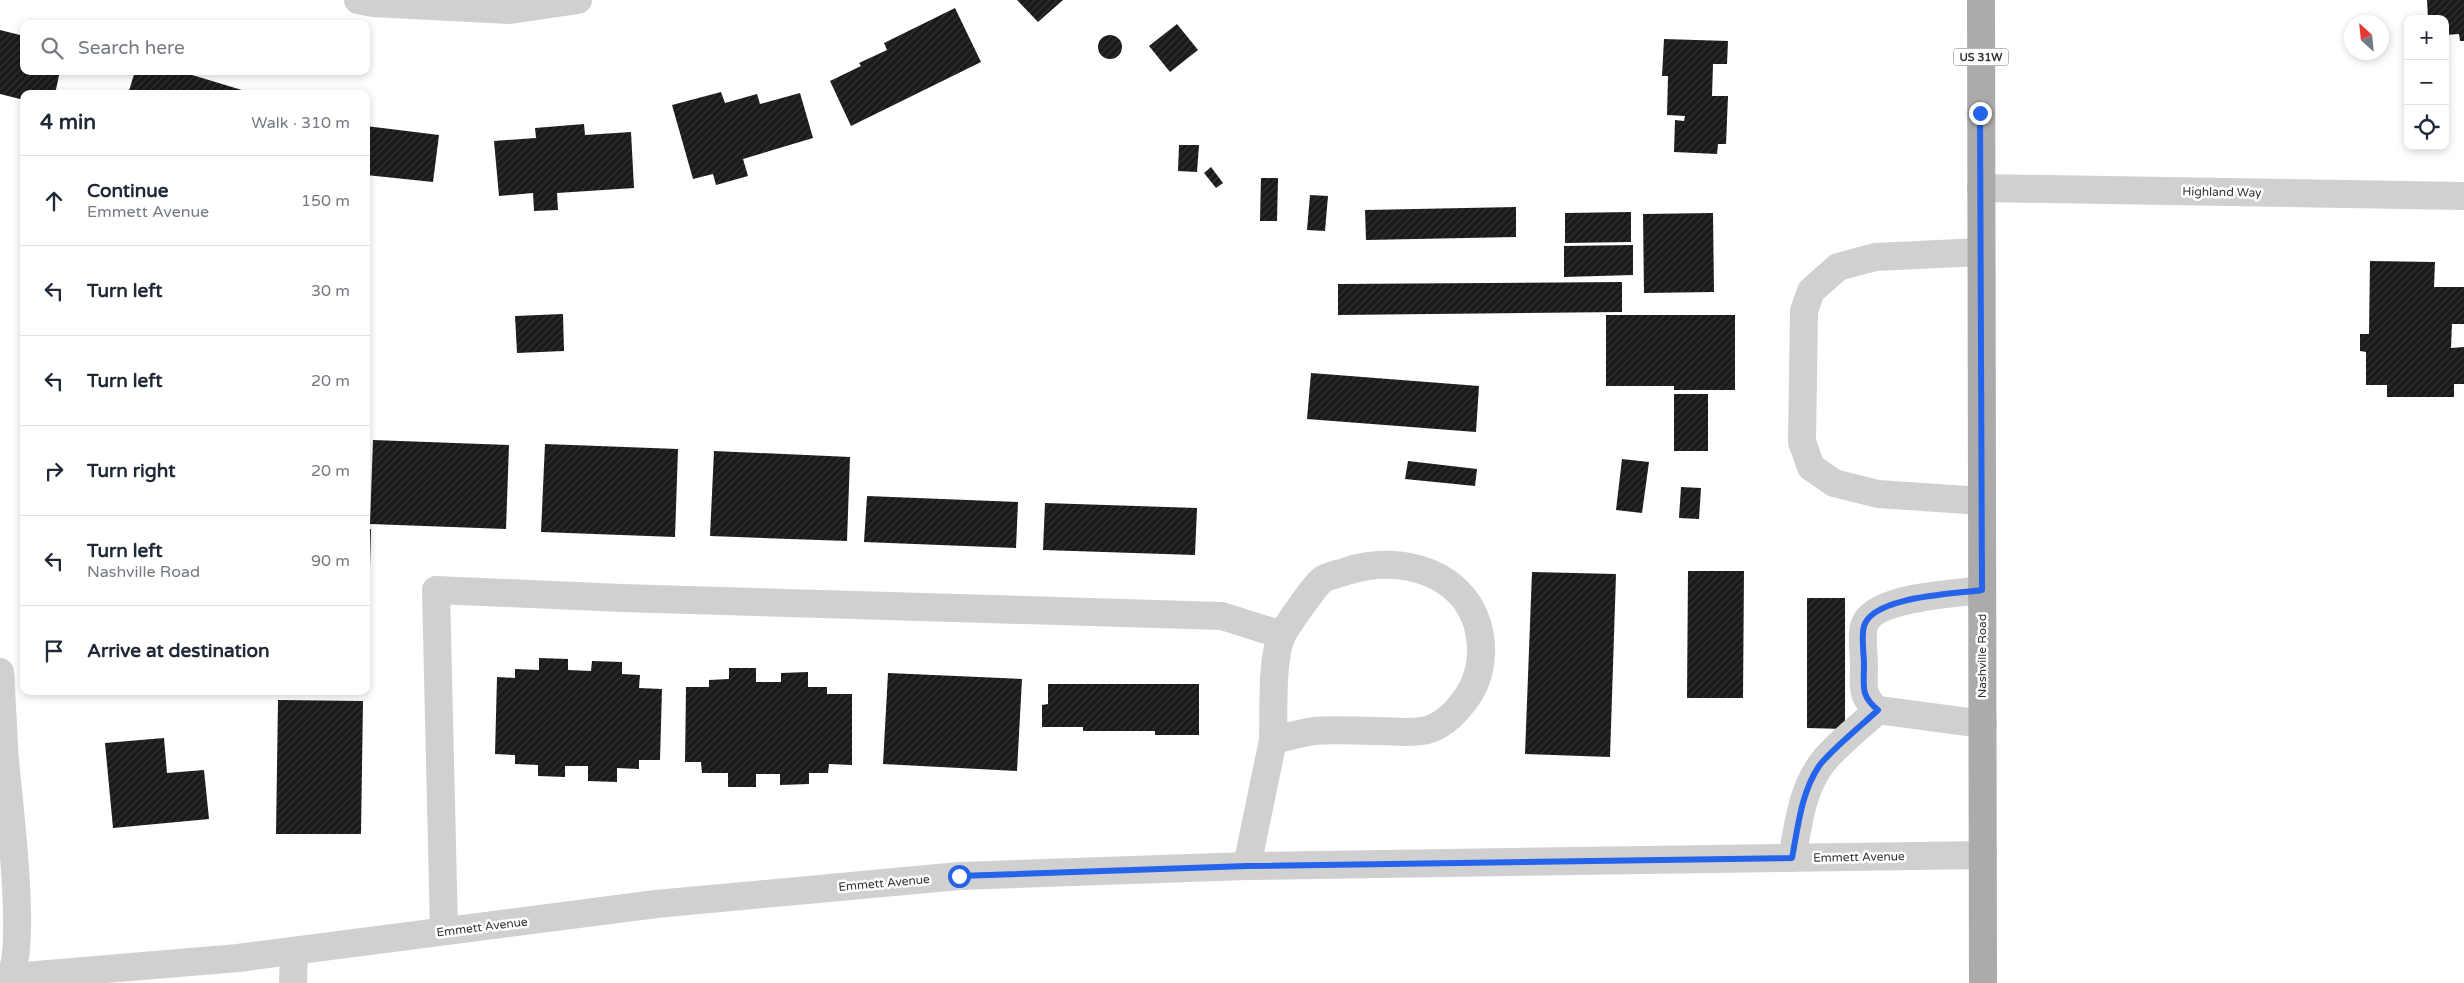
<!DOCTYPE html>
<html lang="en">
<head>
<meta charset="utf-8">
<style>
	:root { --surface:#fff; --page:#f6f6f7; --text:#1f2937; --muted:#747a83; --line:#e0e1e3 }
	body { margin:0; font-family:"Varela Round",sans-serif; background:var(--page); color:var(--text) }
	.controls { position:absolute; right:15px; top:15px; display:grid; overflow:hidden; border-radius:10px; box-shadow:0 2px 8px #0003 }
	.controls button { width:45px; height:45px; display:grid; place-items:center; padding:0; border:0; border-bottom:1px solid var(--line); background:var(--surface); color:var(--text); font:25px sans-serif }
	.compass { position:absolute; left:2344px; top:15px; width:45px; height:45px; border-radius:50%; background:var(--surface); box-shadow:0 2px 8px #0003; rotate:333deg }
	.stop { position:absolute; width:15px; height:15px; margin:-11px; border:4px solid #2563eb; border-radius:50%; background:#fff }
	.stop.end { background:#2563eb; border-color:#fff; box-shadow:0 1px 5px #0008 }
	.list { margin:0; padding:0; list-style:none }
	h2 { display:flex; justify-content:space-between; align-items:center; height:65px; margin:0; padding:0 20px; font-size:21px }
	h2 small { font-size:16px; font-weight:400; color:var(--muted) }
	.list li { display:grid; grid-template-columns:32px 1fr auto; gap:15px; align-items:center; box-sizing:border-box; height:90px; padding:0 20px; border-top:1px solid var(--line) }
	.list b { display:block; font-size:19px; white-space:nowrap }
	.list p { margin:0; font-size:16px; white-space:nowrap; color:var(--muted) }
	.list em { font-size:16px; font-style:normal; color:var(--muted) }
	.icon { flex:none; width:28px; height:28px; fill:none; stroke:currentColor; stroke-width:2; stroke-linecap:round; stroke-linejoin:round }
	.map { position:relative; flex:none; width:2464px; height:983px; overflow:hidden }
	.search { position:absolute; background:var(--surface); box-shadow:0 2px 8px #0003; left:20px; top:20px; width:350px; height:55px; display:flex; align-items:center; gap:12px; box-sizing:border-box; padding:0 18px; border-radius:10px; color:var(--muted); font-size:19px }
	.panel { position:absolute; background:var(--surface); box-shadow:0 2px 8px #0003; left:20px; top:90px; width:350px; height:605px; border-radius:10px }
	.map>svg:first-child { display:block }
	.building { fill:url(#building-hatch) }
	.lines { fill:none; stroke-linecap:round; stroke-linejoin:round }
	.minor { stroke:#d0d0d0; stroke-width:28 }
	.major { stroke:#ababab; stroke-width:28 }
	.route { stroke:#2563eb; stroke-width:6 }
	.labels { text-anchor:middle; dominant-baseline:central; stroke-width:5; stroke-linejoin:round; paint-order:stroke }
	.shield { fill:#fff; stroke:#707070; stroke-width:1 }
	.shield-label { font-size:11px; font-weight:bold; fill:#333 }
	.street-label { font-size:12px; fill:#333; stroke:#fff }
</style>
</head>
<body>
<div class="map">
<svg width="2464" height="983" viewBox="0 0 2464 983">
	<defs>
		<pattern id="building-hatch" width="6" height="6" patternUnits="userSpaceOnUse" patternTransform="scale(1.25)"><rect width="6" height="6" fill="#1a1a1a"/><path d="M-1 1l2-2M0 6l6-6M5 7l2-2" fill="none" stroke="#333"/></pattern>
	</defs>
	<rect width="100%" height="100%" fill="#fff"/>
	<g class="building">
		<path d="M1017,0h46l-25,22z"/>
		<path d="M2427,0h37v41h-4l-1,-7 -14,1v-16h-17z"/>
		<path d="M955,8l26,54 -130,64 -21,-45 31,-15 -2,-3 28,-13 -3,-7z"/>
		<path d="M1177,24l21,26 -28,22 -21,-26z"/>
		<path d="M0,30l24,6v35h36l-5,23h-31v6l-24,-6z"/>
		<circle cx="1110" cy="47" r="12"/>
		<path d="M1664,39l64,2 -1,23h-14l-1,32h16l-2,48h-8l-1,10 -43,-2 1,-32 9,1 1,-5 -18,-1 1,-39h-6z"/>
		<path d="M135,71h44l76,23h-127z"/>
		<path d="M721,92l4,11 32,-9 3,10 40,-11 13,45 -70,21 5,17 -32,9 -3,-11 -20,5 -21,-74z"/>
		<path d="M584,124l1,11 46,-3 3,56 -77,5 1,17 -24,1 -1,-18 -34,3 -5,-55 42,-3 -1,-10z"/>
		<path d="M366,126l73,9 -6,47 -67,-7z"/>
		<path d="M1179,145h20l-2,27 -19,-1z"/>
		<path d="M1211,167l12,16 -7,5 -12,-15z"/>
		<path d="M1261,178h17l-1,43h-17z"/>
		<path d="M1310,195l18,1 -3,35 -18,-1z"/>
		<path d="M1516,207v30l-150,3 -1,-30z"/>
		<path d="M1631,212v30l-66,1v-30z"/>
		<path d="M1713,213l1,79 -70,1 -1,-79z"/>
		<path d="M1633,245v30l-69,2v-31z"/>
		<path d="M2370,261l65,1 -1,25h30v37h-12l-1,24 13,-1v37h-10v13h-67v-12h-21v-33l-6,-1v-17h9z"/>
		<path d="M1622,282v30l-284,3v-31z"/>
		<path d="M563,314l1,37 -47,2 -2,-37z"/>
		<path d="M1606,315h129v75h-61v-4h-68z"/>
		<path d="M1311,373l168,13 -3,46 -169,-13z"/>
		<rect x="1674" y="394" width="34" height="57"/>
		<path d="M373,440l136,5 -3,84 -136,-5z"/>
		<path d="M545,444l133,5 -3,88 -134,-5z"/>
		<path d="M714,451l136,6 -3,84 -137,-5z"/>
		<path d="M1622,459l27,3 -7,51 -26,-3z"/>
		<path d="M1408,461l69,8 -2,17 -70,-7z"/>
		<path d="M1681,487l20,1 -2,31 -20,-1z"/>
		<path d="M867,496l151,6 -2,46 -152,-6z"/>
		<path d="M1045,503l152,5 -2,47 -152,-5z"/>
		<path d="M366,529h5l-3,115h-2z"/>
		<path d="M1688,571h56l-1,127h-56z"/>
		<path d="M1532,572l84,2 -6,183 -85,-3z"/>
		<path d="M1807,598h38v131l-38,-1z"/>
		<path d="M539,658l29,1v11l23,1 1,-10 30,1v12l18,1 -1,13 23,1 -2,71h-21v9l-22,-1v14l-29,-1v-15h-23v11l-27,-1v-11l-23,-1v-9l-20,-1 2,-77 18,1v-9l24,1z"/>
		<path d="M729,668h27v14h25v-9l27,-1v15h19v7h25v71l-23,-1 -1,9h-19v11l-29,1v-11h-24v13h-28v-14h-26l-1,-11h-16l1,-75h23v-7l20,-1z"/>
		<path d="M888,673l134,6 -5,92 -134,-7z"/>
		<path d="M1048,684h151v51h-44v-4h-72v-4h-41v-22l6,-1z"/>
		<path d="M278,700l85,1 -2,133h-85z"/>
		<path d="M164,738l3,35 37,-3 5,49 -96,9 -8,-85z"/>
	</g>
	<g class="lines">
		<g class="minor">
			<path d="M358,0l15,3 137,7 68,-10"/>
			<path d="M1981,188l483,8"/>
			<path d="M1981,252l-106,5 -37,10 -27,24 -7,20 -2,131 9,25 23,16 44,11 104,7"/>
			<path d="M1982,590c-27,4 -109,6 -118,36 -3,11 0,28 0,39 0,21 -4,31 14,45l105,14"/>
			<path d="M0,672c2,30 3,59 5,88 3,40 25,198 1,223"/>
			<path d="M1792,858c6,-31 9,-65 28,-92 11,-17 42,-41 58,-56"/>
			<path d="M1247,866l26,-126c14,-3 28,-7 41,-9 21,-2 43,0 64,0 15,0 35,3 49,-1 18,-5 33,-22 42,-36 11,-17 14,-39 11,-58 -10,-63 -79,-83 -133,-65 -7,3 -19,4 -25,9 -7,5 -36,47 -40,55 -11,24 -8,78 -9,105"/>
			<path d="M444,931l-8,-341 186,8 600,18 60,19"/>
			<path d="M0,978l238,-20 418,-54 303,-28 288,-10 736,-11"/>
			<path d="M293,983l1,-32"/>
		</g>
		<path class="major" d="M1981,0l2,983"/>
	</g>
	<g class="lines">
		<path class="route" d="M959,876l288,-10 545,-8c6,-31 9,-65 27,-92 12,-16 43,-41 59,-56 -18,-14 -14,-24 -14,-45 0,-11 -3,-28 0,-39 9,-30 91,-32 118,-36l-2,-477"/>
	</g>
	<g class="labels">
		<rect class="shield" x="1953.5" y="48.5" width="55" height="17" rx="4"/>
		<g class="shield-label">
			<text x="1981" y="57">US 31W</text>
		</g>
		<g class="street-label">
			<text transform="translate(2222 192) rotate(1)">Highland Way</text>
			<text transform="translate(1982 656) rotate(-90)">Nashville Road</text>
			<text transform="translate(1859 857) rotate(-1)">Emmett Avenue</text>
			<text transform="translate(884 883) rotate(-5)">Emmett Avenue</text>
			<text transform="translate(482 927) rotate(-7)">Emmett Avenue</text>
		</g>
	</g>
</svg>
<div class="controls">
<button>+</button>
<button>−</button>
<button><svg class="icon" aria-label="locate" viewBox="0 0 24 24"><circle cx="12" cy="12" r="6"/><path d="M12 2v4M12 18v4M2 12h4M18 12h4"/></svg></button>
</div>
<svg class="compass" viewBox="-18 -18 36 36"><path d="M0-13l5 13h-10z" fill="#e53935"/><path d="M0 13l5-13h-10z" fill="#747a83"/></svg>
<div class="stop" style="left:959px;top:876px"></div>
<div class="stop end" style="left:1980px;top:113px"></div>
<div class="search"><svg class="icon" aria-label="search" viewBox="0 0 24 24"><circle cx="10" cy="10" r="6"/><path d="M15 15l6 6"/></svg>Search here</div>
<section class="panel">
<h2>4 min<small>Walk · 310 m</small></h2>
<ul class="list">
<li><svg class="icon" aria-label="ahead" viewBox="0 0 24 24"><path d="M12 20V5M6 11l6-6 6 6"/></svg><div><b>Continue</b><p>Emmett Avenue</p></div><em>150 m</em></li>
<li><svg class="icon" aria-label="left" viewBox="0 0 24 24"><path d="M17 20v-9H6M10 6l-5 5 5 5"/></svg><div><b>Turn left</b></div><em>30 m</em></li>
<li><svg class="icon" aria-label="left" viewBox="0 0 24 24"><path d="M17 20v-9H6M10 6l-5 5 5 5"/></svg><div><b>Turn left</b></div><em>20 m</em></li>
<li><svg class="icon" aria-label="right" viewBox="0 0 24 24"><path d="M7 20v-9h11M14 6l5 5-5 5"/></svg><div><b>Turn right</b></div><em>20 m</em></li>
<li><svg class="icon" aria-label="left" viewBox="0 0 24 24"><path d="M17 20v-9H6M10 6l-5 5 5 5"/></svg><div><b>Turn left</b><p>Nashville Road</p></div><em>90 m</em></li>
<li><svg class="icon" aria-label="arrive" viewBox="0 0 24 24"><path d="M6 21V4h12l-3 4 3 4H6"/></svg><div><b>Arrive at destination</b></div></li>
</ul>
</section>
</div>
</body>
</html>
